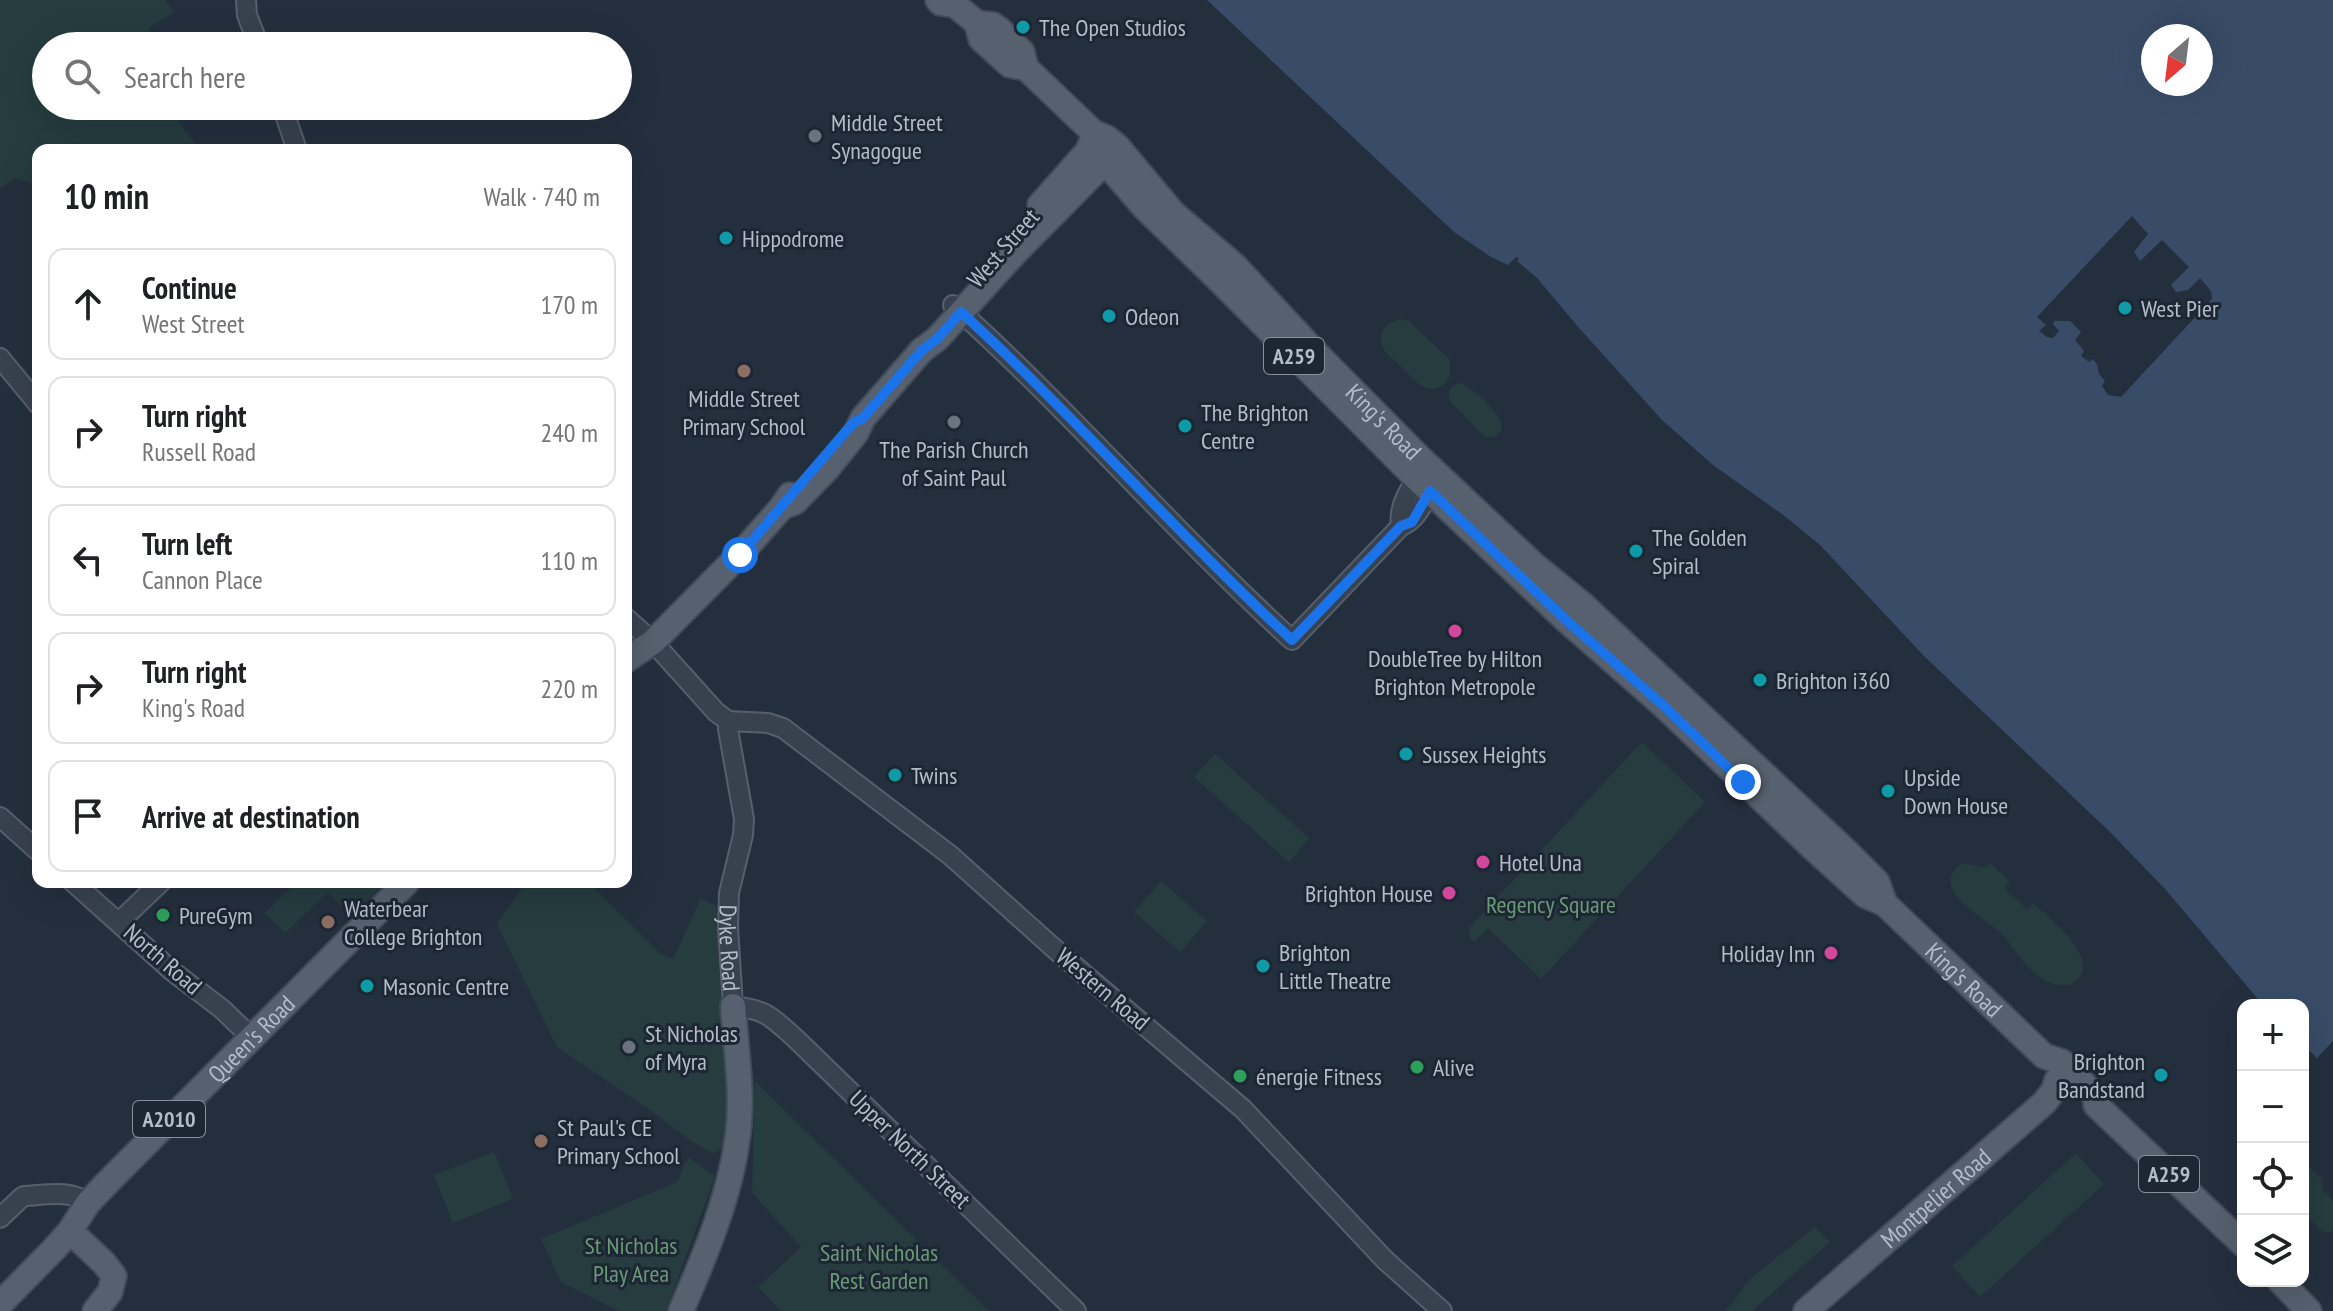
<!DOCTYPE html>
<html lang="en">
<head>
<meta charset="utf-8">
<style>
	:root { --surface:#fff; --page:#f2f2f2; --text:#202124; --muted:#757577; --line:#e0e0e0 }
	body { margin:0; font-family:"PT Sans Narrow",sans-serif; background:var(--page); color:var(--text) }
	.controls { position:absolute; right:24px; bottom:24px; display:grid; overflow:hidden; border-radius:16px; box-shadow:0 8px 32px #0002 }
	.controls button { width:72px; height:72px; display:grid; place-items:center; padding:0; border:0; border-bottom:2px solid var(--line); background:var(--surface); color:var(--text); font:40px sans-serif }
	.compass { position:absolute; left:2141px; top:24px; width:72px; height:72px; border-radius:50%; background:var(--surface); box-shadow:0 8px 32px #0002; rotate:208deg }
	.stop { position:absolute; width:24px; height:24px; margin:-18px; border:6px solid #1a73e8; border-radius:50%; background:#fff }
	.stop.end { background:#1a73e8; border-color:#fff; box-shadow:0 2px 8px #0008 }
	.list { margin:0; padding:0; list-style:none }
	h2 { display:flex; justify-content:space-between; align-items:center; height:104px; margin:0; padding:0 32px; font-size:34px }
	h2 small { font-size:26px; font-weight:400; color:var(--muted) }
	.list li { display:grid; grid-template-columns:52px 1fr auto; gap:24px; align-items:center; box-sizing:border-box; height:112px; margin:0 16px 16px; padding:0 16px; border:2px solid var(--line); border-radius:16px }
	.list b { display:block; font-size:30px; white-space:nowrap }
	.list p { margin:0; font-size:26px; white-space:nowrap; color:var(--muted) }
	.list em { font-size:26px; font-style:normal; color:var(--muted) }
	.icon { flex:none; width:44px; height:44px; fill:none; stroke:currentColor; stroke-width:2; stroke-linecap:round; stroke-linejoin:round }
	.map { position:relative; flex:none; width:2333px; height:1311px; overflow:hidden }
	.search { position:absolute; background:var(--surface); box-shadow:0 8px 32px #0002; left:32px; top:32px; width:600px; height:88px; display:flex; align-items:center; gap:20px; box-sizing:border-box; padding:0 28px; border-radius:44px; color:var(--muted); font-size:30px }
	.panel { position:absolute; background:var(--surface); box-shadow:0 8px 32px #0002; left:32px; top:144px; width:600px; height:744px; border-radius:16px }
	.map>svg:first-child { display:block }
	.green { fill:#263c3f }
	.water { fill:#394c67; fill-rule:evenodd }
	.pier { fill:#242f3e }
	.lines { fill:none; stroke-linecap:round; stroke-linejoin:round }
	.minor-casing { stroke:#565f6c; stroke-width:22 }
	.major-casing { stroke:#414a57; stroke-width:28 }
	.minor { stroke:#38414e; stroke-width:18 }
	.major { stroke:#56606e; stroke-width:24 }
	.route { stroke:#1a73e8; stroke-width:10 }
	.culture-dot { fill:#0f9aa8; stroke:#1d2633; stroke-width:3 }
	.worship-dot { fill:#6b7280; stroke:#1d2633; stroke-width:3 }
	.education-dot { fill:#8d6e63; stroke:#1d2633; stroke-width:3 }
	.hotel-dot { fill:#d1479c; stroke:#1d2633; stroke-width:3 }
	.leisure-dot { fill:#2e9e5b; stroke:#1d2633; stroke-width:3 }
	.labels { text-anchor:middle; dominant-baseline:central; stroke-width:6; stroke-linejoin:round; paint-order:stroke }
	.shield { fill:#1d2633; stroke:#878f9c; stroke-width:2 }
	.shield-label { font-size:22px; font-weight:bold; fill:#b4bcc9 }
	.poi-label { font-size:24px; fill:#b4bcc9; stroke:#1d2633; text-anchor:start }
	.street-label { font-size:24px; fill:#b4bcc9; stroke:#1d2633 }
	.park-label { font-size:24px; fill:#6b9a76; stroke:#1d2633 }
</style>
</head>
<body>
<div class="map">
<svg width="2333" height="1311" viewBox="0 0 2333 1311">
	<rect width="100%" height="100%" fill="#242f3e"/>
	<g class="green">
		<path d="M0,0h165l9,12 -25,16 6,18h-109v60h126l7,16 21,28h-162v40l-10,-8 -13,-4 -15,10z"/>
		<path d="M1401,319l8,2 41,39v16c-4,7 -10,14 -20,13 -10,-1 -18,-12 -25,-19 -7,-7 -19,-15 -22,-23 -7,-15 6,-26 18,-28z"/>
		<path d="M1461,383c12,5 40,31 41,44 -3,9 -11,13 -19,8l-33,-34c-4,-9 0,-17 11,-18z"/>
		<path d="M1642,742l63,60 -164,177 -53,-51 -14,14 -4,-4 -1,-10z"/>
		<path d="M1215,754l94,84 -20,24 -95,-85z"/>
		<path d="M1963,863l22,5 5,-5 20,19 -6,6 23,21 6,-6c15,14 71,56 42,79 -8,5 -16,4 -24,1 -23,-9 -33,-30 -48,-48 -16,-17 -79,-45 -40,-72z"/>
		<path d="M1161,881l46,40 -27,31 -46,-40z"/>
		<path d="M296,882h89l-34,35 -23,-25 -43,41 -20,-20z"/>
		<path d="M526,882h62l73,72 12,5 28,-61 15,8 13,230c-2,11 -6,14 -17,17l-21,-12 -38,-29 -96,-65 -60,-123z"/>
		<path d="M755,1081l234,230h-208l-23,-24 43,-40 -49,-54z"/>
		<path d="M494,1152l19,47 -60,24 -19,-48z"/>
		<path d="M2076,1153l28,31 -124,113 -28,-31z"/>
		<path d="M688,1157l27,19 -49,135h-47l-58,-29 -20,-43 136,-57z"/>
		<path d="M2303,1161l19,18c-2,16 7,13 11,23 0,6 0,20 0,27l-2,3h-8l-20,-20z"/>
		<path d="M1815,1227l15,15 -78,69h-28l5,-4 22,-29z"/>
	</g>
	<path class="water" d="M1207,0h1126v1041l-16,17 -14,-13v-40h-40l-97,-115 -57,-59 -185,-175 -104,-111 -34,-28 -73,-52 -51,-45 -82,-91 -43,-51 -20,-17 2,-3 -3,-1 -8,8 -17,-8 -37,-25zM2153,36h48v48h-48z"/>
	<path class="pier" d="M2132,216l16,18 -14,18 6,9 22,-21 27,27 -18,18 5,7 12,-2 12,-12 11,13 1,8 -91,98 -13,-2 -6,-9 3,-5 -6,-7 -2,-10 -4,-5 -4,3 -8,-6 3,-5 -9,-11 6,-8 -11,-11h-16l-1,3 6,7 -6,7 -6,-1 -8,-6 7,-6 -9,-8z"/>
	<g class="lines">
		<defs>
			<g id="minor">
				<path d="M246,0l1,15 12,31"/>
				<path d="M282,106l15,44"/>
				<path d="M953,305c118,106 222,228 339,335l109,-114c20,-8 22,-29 37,-43"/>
				<path d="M0,358l38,46"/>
				<path d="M1401,526c-3,-20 9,-40 23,-54"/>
				<path d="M626,618l27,24 63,70 12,9"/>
				<path d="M728,721l40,2 15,5 167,127 107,96 186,158 142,151 57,51"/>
				<path id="s1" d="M728,721v8l16,90 -1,16 -14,58 -1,35 5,78c35,4 38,11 63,33l280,272"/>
				<path d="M0,817l38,34"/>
				<path d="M73,882l99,89 50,38 29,28"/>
				<path d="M119,922l42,-40"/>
				<path d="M0,1218l21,-20 3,-2c23,-1 45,-7 64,7"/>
			</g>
			<g id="major">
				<path id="s2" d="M938,0l3,3 14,2 22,18 16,2 7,5 22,22 4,16 67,64 14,6 10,8 56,67 62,53 81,87 104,105 113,106 49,40 264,247 31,31 8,22"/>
				<path d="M977,23l4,16 29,26 16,3"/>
				<path id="s3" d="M1093,132l12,30 40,46 74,72 198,199 149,141 98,86 148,141 53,48 20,9 159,152 18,6 5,4 28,30 1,9 147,139"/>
				<path d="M1040,205l47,-53 8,-17"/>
				<path d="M782,507l13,-5 32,-33 29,-36 7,-15 59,-68 15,-11 76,-84 92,-93"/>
				<path d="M626,660l27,-18 92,-93 37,-42 8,-12"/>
				<path d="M70,1231l34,32 10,13 -4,16 -15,19"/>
				<path d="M2280,1281l29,30"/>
				<path id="s4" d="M0,1304l56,-57 14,-16 18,-28 18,-19 301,-302"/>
				<path d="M681,1311c23,-53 48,-112 56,-170 7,-43 -1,-91 -4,-135"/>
				<path id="s5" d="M1806,1311l239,-209 9,-12 3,-10"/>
			</g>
		</defs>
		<use href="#minor" class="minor-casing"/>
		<use href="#major" class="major-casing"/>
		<use href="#minor" class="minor"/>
		<use href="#major" class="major"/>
	</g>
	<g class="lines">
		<path class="route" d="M740,555l113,-132 10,-5 59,-68 15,-11 24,-27c115,105 217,223 331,328l109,-114 11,-4 18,-31 136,129 98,86 79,76"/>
	</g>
	<g class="culture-dot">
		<circle cx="1023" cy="27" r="8"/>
		<circle cx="726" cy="238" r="8"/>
		<circle cx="2125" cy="308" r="8"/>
		<circle cx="1109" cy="316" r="8"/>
		<circle cx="1185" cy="426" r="8"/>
		<circle cx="1636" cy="551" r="8"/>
		<circle cx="1760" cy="680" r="8"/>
		<circle cx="1406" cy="754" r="8"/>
		<circle cx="895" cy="775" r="8"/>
		<circle cx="1888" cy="791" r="8"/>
		<circle cx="1263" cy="966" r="8"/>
		<circle cx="367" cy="986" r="8"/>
		<circle cx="2161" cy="1075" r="8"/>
	</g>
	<g class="worship-dot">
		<circle cx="815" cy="136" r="8"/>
		<circle cx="954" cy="422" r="8"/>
		<circle cx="629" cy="1047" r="8"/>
	</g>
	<g class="education-dot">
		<circle cx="744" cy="371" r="8"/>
		<circle cx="328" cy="922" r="8"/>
		<circle cx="541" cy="1141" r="8"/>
	</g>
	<g class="hotel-dot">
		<circle cx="1455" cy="631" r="8"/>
		<circle cx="1483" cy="862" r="8"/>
		<circle cx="1449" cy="893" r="8"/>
		<circle cx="1831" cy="953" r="8"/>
	</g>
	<g class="leisure-dot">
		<circle cx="163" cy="915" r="8"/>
		<circle cx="1417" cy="1067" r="8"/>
		<circle cx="1240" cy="1076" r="8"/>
	</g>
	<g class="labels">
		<g class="shield">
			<rect x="1264" y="338" width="60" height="36" rx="6"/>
			<rect x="133" y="1101" width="72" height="36" rx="6"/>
			<rect x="2139" y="1156" width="60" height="36" rx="6"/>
		</g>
		<g class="shield-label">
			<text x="1294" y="356">A259</text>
			<text x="169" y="1119">A2010</text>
			<text x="2169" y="1174">A259</text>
		</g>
		<g class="poi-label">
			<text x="1039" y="27">The Open Studios</text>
			<text x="831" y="122">Middle Street<tspan x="831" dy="28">Synagogue</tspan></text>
			<text x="742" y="238">Hippodrome</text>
			<text x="2141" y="308">West Pier</text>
			<text x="1125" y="316">Odeon</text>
			<text x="744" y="398" text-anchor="middle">Middle Street<tspan x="744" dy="28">Primary School</tspan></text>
			<text x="1201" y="412">The Brighton<tspan x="1201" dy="28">Centre</tspan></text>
			<text x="954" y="449" text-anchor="middle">The Parish Church<tspan x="954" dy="28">of Saint Paul</tspan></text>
			<text x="1652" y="537">The Golden<tspan x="1652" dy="28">Spiral</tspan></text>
			<text x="1455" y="658" text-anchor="middle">DoubleTree by Hilton<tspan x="1455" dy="28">Brighton Metropole</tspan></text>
			<text x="1776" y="680">Brighton i360</text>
			<text x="1422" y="754">Sussex Heights</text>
			<text x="911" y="775">Twins</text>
			<text x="1904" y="777">Upside<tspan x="1904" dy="28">Down House</tspan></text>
			<text x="1499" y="862">Hotel Una</text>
			<text x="1433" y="893" text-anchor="end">Brighton House</text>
			<text x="344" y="908">Waterbear<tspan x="344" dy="28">College Brighton</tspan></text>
			<text x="179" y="915">PureGym</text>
			<text x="1279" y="952">Brighton<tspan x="1279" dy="28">Little Theatre</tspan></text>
			<text x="1815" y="953" text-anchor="end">Holiday Inn</text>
			<text x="383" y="986">Masonic Centre</text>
			<text x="645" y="1033">St Nicholas<tspan x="645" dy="28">of Myra</tspan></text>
			<text x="2145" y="1061" text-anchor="end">Brighton<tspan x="2145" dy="28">Bandstand</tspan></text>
			<text x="1433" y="1067">Alive</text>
			<text x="1256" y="1076">énergie Fitness</text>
			<text x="557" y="1127">St Paul's CE<tspan x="557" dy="28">Primary School</tspan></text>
		</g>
		<g class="street-label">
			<text transform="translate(1003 248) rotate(-49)">West Street</text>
			<text stroke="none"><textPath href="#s2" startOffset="624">King's Road</textPath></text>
			<text stroke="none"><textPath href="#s1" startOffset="230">Dyke Road</textPath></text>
			<text transform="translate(163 959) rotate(41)">North Road</text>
			<text stroke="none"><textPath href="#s3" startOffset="1220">King's Road</textPath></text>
			<text transform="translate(1103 989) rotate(40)">Western Road</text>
			<text stroke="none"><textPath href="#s4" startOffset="366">Queen's Road</textPath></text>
			<text transform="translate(910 1149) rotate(44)">Upper North Street</text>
			<text stroke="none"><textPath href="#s5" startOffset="172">Montpelier Road</textPath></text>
		</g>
		<g class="park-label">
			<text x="1551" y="904">Regency Square</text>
			<text x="631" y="1245">St Nicholas<tspan x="631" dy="28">Play Area</tspan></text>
			<text x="879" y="1252">Saint Nicholas<tspan x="879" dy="28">Rest Garden</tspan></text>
		</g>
	</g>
</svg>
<div class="controls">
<button>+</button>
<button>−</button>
<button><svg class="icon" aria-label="locate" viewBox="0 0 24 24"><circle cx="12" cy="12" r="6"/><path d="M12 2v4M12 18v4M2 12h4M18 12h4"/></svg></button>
<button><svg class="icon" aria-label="layers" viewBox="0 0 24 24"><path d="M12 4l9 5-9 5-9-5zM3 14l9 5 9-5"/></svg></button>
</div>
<svg class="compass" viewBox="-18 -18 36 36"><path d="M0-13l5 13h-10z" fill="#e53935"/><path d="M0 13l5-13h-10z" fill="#757577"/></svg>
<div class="stop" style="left:740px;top:555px"></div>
<div class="stop end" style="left:1743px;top:782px"></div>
<div class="search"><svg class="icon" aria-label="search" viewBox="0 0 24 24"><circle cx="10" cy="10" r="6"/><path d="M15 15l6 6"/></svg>Search here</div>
<section class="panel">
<h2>10 min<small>Walk · 740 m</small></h2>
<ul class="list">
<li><svg class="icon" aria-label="ahead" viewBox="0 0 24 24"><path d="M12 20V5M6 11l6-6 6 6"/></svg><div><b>Continue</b><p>West Street</p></div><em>170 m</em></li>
<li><svg class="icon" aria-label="right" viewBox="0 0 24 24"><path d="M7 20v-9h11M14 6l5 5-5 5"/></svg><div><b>Turn right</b><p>Russell Road</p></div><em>240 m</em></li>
<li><svg class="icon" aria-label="left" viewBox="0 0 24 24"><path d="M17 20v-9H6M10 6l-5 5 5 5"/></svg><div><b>Turn left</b><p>Cannon Place</p></div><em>110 m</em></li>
<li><svg class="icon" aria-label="right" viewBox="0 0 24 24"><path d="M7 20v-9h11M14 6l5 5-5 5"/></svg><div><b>Turn right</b><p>King's Road</p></div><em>220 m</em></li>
<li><svg class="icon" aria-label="arrive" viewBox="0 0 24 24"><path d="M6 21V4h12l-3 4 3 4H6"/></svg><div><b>Arrive at destination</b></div></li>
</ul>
</section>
</div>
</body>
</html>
